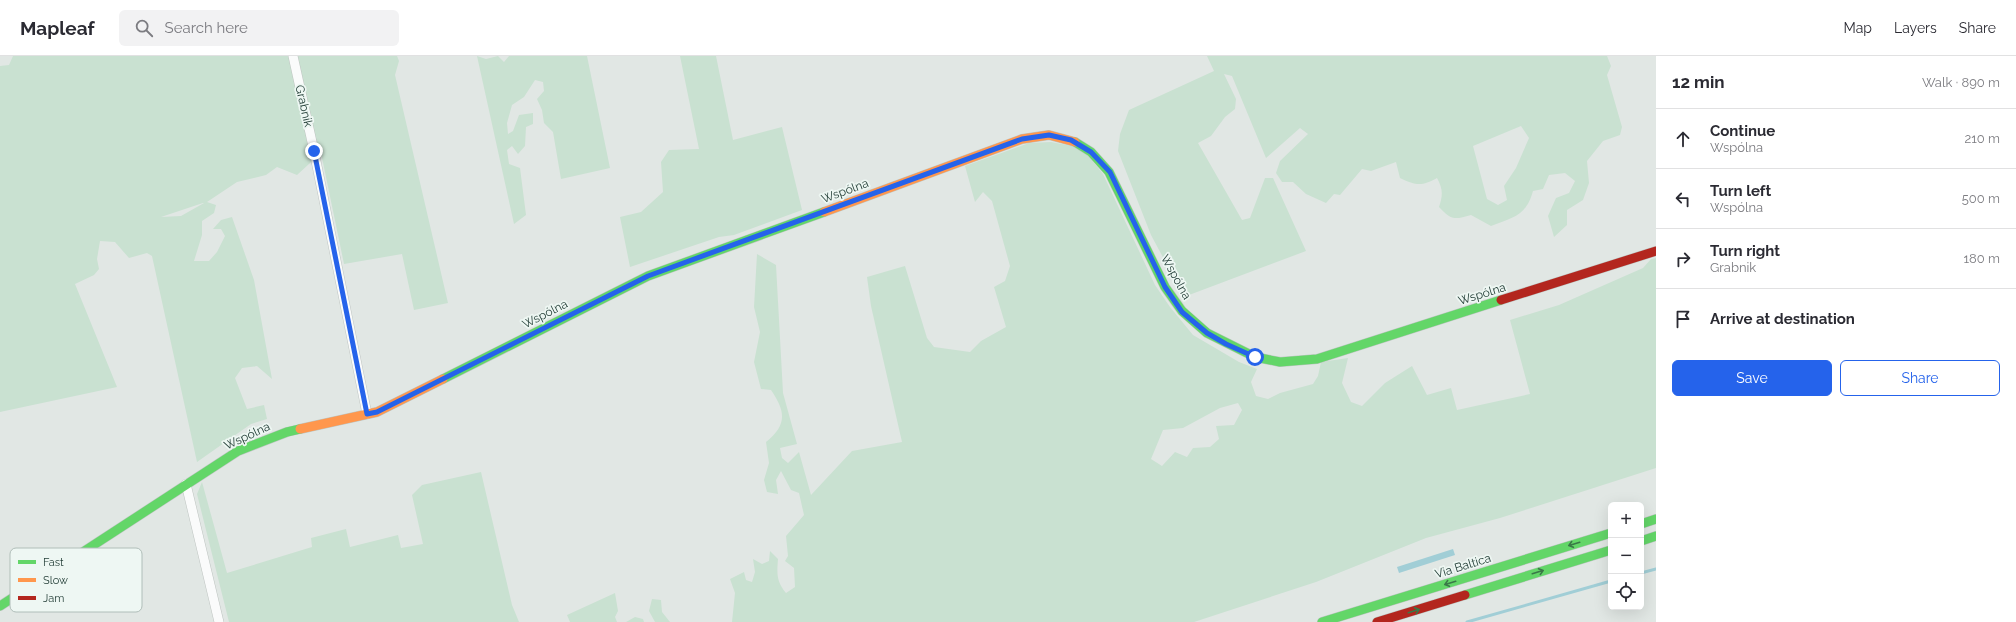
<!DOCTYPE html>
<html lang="en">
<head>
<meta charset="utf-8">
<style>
	:root { --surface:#fff; --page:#f2f2f3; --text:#2b2b33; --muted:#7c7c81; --line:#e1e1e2; --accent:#2563eb }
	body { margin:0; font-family:Raleway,sans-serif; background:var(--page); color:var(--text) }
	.controls { position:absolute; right:12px; bottom:12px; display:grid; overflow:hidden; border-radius:6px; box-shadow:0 4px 16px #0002 }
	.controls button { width:36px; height:36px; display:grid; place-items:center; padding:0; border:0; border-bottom:1px solid var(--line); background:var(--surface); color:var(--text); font:20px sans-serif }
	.stop { position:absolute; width:12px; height:12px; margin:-9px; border:3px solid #2563eb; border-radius:50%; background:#fff }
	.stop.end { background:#2563eb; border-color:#fff; box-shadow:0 1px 4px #0008 }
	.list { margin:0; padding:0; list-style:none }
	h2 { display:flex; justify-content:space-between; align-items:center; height:52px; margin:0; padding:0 16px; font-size:17px }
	h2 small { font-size:13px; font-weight:400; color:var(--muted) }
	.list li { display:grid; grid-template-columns:26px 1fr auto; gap:12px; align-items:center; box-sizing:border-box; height:60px; padding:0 16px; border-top:1px solid var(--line) }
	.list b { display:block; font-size:15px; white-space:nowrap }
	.list p { margin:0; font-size:13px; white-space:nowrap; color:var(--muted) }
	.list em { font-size:13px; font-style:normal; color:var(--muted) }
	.actions { display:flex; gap:8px; padding:12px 16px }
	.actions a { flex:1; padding:9px 0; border:1px solid var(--accent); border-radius:6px; text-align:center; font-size:14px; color:var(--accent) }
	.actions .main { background:var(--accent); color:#fff }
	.icon { flex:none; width:22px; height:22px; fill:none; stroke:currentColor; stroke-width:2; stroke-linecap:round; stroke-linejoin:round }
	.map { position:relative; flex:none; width:1656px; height:566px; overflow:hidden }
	header { display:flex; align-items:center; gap:24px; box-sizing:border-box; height:56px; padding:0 20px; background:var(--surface); border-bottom:1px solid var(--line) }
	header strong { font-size:19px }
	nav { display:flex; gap:22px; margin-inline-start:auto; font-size:14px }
	.search { width:280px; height:36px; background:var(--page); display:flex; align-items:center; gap:10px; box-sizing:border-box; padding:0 14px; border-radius:6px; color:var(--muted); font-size:15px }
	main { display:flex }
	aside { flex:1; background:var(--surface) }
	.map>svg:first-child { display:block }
	.green { fill:#c9e1d1; fill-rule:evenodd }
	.water { fill:#a1ced6 }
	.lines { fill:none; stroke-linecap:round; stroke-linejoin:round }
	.stream { stroke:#a1ced6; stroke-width:3 }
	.street-casing { stroke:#bec4c1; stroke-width:10 }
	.fast-casing { stroke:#bdc5c2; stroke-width:10 }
	.slow-casing { stroke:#bdc5c2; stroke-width:10 }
	.jam-casing { stroke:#bdc5c2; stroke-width:10 }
	.street { stroke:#fafbfb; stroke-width:9 }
	.fast { stroke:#63d668; stroke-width:9 }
	.slow { stroke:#ff974d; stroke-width:9 }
	.jam { stroke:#b3261e; stroke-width:9 }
	.oneway { stroke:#3a7848 }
	.route { stroke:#2563eb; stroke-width:5 }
	.labels { text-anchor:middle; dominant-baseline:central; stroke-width:3.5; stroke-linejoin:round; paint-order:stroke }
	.street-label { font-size:12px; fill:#1f3a33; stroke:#eef7f3 }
	.key { fill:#eef7f3; stroke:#b0beb9; stroke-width:1 }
	.key-label { font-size:11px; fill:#1f3a33 }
</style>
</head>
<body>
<header>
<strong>Mapleaf</strong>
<div class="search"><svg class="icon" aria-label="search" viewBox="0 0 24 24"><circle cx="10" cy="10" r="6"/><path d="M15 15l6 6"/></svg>Search here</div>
<nav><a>Map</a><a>Layers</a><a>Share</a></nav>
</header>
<main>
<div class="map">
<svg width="1656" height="566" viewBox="0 0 1656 566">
	<rect width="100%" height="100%" fill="#e1e7e4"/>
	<g class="green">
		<path d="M13,0h384l2,5 -4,14 53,228 -34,7 -12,-56 -58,10 -23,-111 -24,22 -20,-8 -11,8 -29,7 -30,20 9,3 -2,8 -12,8v14l-8,26h15l8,-9 8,-16 -4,-7h-8l8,-9 11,-3 22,63 18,99 -15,-13 -15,2 -7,10 12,31 17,-4 3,14 -16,5 -54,38 -45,-206 -5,-3 -18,5 -14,-16 -15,-1 -3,18 2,10 -5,6 -19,9 42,103 -117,25v-346l9,-1zM204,147l-23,13 -20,1 42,-14z"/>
		<path d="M477,0l9,3 12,-3 6,6 5,-6h78l23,112 -49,11 -8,-47 -9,-9 -2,-13 -5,-11 7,-8 -1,-9 -8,-2 -11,17 -12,8 -5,18 1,11 5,-3 6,-16 14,-2v11l-7,3 -1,19 -7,8 -6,-8 -5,4 2,14 11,4 6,47 -12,9z"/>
		<path d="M680,0h36l17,84 49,-13 20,83 -68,25 -15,2 -89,30 -10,-50 21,-5 22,-20 -2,-30 8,-12 30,-1z"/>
		<path d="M1207,0h400l4,10 -4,9 15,52 -2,8 -17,6 -16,20 2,22 -6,17 -16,10v15l-13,12 -6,-21 8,-18 13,-5 6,-12 -10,-8 -16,2 -6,14 -10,2c-7,25 -19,26 -42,35l-20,-11c-17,5 -20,5 -32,-8 4,-12 4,-18 -2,-29 -15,8 -20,8 -37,0l-4,-16 -25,9 -9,-2 -22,26 -6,-1 -8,9 -20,-9 -13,-12h-11l-6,-9 4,-12 28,-27 -8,-6 -34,30 -34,-82 -8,-2 12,25 -1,10 -10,8 -14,19 -13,7 44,77 8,-2 15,-40h8l33,73 -117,44 -8,-4 -30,-56 -33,-84 2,-17 9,-24 85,-39zM1521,70l8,12 -13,30 -12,18 3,14 -9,5 -11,-6 -14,-53z"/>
		<path d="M1051,86l21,4 14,7 17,21 52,111 15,22 23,28 46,27 18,7 -6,13 5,14 12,3 12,-6 33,-9 5,-8 3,-14 27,-4 -6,25 9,19 11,4 23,-23 27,-17 15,29 24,-7 6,22 73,-16 -20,-74 49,-15 84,-37 8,-9 5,-1v210l-156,50 -74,20 -110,44 -122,40h-462l3,-29 -5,-14 14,-7 2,8 6,2 3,-10 -2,-13 9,5 7,-3 1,-10 8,8c-1,14 -2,22 8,34l9,-6 -1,-19 -9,-7 3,-5 -2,-20 18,-21 -5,-22 -8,-3 -10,-19 -5,9 2,14 -11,-2 -3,-12 5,-17 -3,-21c21,-17 20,-30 5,-52l-10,-1 -7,-27 6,-30 -6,-25 3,-53 19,11 7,128 14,51 -17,4 2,10 6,5 11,-11 12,43 41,-44 50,-9 -31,-136 -4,-29 38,-11 22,72 7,9 36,5 11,-11 25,-14 -12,-40 11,-6 5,-15 -18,-65 -9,-9 -8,10 -10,-36 64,-23zM1238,347l4,7 -8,15 -18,1 3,13 -9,8 -17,1 -6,9 -12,-5 -13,14 -11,-7 12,-29 20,-2 37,-20z"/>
		<path d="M481,416l31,133 7,17h-290l-32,-128 5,-12 25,91 85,-26 -1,-9 35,-9 4,18 48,-12 3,13 22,-4 -11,-49 10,-10z"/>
		<path d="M615,537l3,18 -3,6 2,5h-47l-3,-7z"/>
		<path d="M652,543l9,1 1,12 8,10h-15l-6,-11z"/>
		<path d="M635,561l8,2 1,3h-18z"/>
	</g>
	<path class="water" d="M1453,493l2,6 -56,18 -2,-6z"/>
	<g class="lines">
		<g class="stream">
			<path d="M1641,517l15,-4"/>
			<path d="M1467,566l144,-41"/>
		</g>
		<defs>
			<g id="street">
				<path d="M293,0l21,95 53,263"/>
				<path d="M186,428l33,138"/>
			</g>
			<g id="fast">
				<path d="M1075,86l16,10 18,20 56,115 17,24 25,22 48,24 25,5 37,-3 184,-59"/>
				<path d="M443,323l205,-103 176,-64"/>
				<path d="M1641,468l15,-5"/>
				<path d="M1641,485l15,-5"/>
				<path d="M1465,539l146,-45"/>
				<path d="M0,550l238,-155 49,-19 13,-3"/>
				<path d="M1322,566l289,-89"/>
			</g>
			<g id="slow">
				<path d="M824,156l198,-73 27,-4 26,7"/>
				<path d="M300,373l77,-17 66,-33"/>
			</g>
			<g id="jam">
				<path d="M1501,244l155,-49"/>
				<path d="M1377,566l88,-27"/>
			</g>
		</defs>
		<use href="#street" class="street-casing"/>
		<use href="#fast" class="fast-casing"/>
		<use href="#slow" class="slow-casing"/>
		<use href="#jam" class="jam-casing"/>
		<use href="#street" class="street"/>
		<use href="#fast" class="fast"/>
		<use href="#slow" class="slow"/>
		<use href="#jam" class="jam"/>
	</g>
	<defs><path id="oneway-shaft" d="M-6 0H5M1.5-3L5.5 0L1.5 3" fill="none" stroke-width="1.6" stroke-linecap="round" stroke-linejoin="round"/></defs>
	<g class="oneway">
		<use href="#oneway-shaft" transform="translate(1574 488) rotate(163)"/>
		<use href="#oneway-shaft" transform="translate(1538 516) rotate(-17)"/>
		<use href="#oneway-shaft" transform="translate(1450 527) rotate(163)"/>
		<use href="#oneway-shaft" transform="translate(1414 555) rotate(-17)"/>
	</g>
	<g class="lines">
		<path class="route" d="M314,95l53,263 10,-2 271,-136 374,-137 27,-4 22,5 20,12 19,20 55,115 17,25 25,21 19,11 29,13"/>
	</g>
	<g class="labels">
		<g class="street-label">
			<text transform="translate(304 50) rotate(77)">Grabnik</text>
			<text transform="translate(845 135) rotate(-20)">Wspólna</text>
			<text transform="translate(1176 221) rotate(61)">Wspólna</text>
			<text transform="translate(1482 238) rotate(-17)">Wspólna</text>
			<text transform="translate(545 258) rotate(-27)">Wspólna</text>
			<text transform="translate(247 380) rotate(-25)">Wspólna</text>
			<text transform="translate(1463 510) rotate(-17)">Via Baltica</text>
		</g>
	</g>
	<rect x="10" y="492" width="132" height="64" rx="6" class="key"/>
	<rect x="18" y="504" width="18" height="4" fill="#63d668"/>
	<rect x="18" y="522" width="18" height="4" fill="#ff974d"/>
	<rect x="18" y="540" width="18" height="4" fill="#b3261e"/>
	<g class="key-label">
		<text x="43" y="510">Fast</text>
		<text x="43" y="528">Slow</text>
		<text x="43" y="546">Jam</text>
	</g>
</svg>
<div class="controls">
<button>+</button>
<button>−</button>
<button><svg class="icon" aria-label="locate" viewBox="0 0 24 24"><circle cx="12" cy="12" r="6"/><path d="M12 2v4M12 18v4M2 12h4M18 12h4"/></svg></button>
</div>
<div class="stop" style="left:1255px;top:301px"></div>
<div class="stop end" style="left:314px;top:95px"></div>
</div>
<aside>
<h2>12 min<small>Walk · 890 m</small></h2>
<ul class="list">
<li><svg class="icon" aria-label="ahead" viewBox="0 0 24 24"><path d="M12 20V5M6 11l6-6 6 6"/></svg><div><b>Continue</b><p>Wspólna</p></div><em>210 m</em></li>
<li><svg class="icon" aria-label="left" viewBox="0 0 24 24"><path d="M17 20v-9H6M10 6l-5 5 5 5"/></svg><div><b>Turn left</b><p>Wspólna</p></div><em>500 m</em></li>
<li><svg class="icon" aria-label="right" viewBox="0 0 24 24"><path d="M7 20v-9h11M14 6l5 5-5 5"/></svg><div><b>Turn right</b><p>Grabnik</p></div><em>180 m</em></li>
<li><svg class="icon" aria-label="arrive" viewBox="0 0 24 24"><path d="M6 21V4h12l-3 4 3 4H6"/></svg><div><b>Arrive at destination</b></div></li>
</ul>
<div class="actions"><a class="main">Save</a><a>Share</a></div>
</aside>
</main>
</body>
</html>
